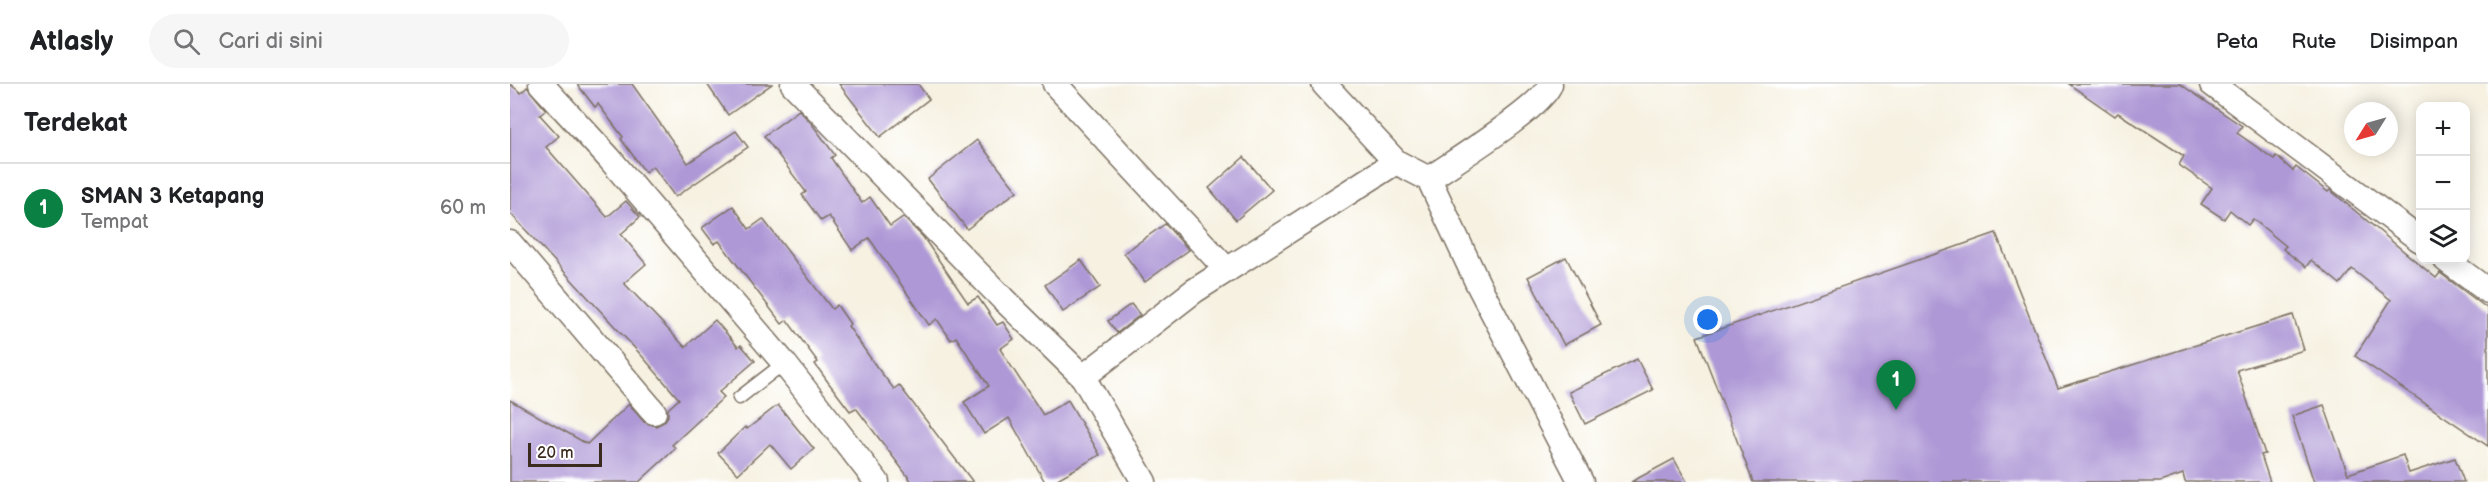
<!DOCTYPE html>
<html lang="id">
<head>
<meta charset="utf-8">
<style>
	:root { --surface:#fff; --page:#f6f6f6; --text:#202124; --muted:#757577; --line:#e0e0e0; --accent:#0b8043 }
	body { margin:0; font-family:"Balsamiq Sans",sans-serif; background:var(--page); color:var(--text) }
	.controls { position:absolute; right:18px; top:18px; display:grid; overflow:hidden; border-radius:12px; box-shadow:0 3px 15px #0003 }
	.controls button { width:54px; height:54px; display:grid; place-items:center; padding:0; border:0; border-bottom:2px solid var(--line); background:var(--surface); color:var(--text); font:30px sans-serif }
	.compass { position:absolute; left:1834px; top:18px; width:54px; height:54px; border-radius:50%; background:var(--surface); box-shadow:0 3px 15px #0003; rotate:233deg }
	.scale { position:absolute; left:18px; bottom:15px; width:74px; box-sizing:border-box; padding-left:6px; border:3px solid #3b2a1e; border-top:0; font-size:16px; line-height:21px; white-space:nowrap; color:#3b2a1e; -webkit-text-stroke:4px #fff; paint-order:stroke }
	.you { position:absolute; left:1198px; top:236px; width:21px; height:21px; margin:-15px; border:4px solid #fff; border-radius:50%; background:#1a73e8; box-shadow:0 0 0 9px #1a73e833 }
	.badge { display:grid; place-items:center; width:39px; height:39px; border-radius:50%; background:var(--accent); color:#fff; font-size:20px; font-weight:700 }
	.pin { position:absolute; translate:-50% -50px; filter:drop-shadow(0 2px 3px #0008) }
	.pin::after { content:''; position:absolute; top:32px; width:21px; height:18px; background:inherit; clip-path:polygon(0 0,100% 0,50% 100%) }
	.list { margin:0; padding:0; list-style:none }
	h2 { display:flex; justify-content:space-between; align-items:center; height:78px; margin:0; padding:0 24px; font-size:26px }
	h2 small { font-size:20px; font-weight:400; color:var(--muted) }
	.list li { display:grid; grid-template-columns:39px 1fr auto; gap:18px; align-items:center; box-sizing:border-box; height:90px; padding:0 24px; border-top:2px solid var(--line) }
	.list b { display:block; font-size:22px; white-space:nowrap }
	.list p { margin:0; font-size:20px; white-space:nowrap; color:var(--muted) }
	.list em { font-size:20px; font-style:normal; color:var(--muted) }
	.icon { flex:none; width:33px; height:33px; fill:none; stroke:currentColor; stroke-width:2; stroke-linecap:round; stroke-linejoin:round }
	.map { position:relative; flex:none; width:1978px; height:398px; overflow:hidden }
	header { display:flex; align-items:center; gap:36px; box-sizing:border-box; height:84px; padding:0 30px; background:var(--surface); border-bottom:2px solid var(--line) }
	header strong { font-size:28px }
	nav { display:flex; gap:33px; margin-inline-start:auto; font-size:21px }
	.search { width:420px; height:54px; background:var(--page); display:flex; align-items:center; gap:15px; box-sizing:border-box; padding:0 21px; border-radius:33px; color:var(--muted); font-size:22px }
	main { display:flex }
	aside { flex:1; background:var(--surface) }
	.map>svg:first-child { display:block }
	.building { fill:#ae98d6 }
	.lines { fill:none; stroke-linecap:round; stroke-linejoin:round }
	.service-casing { stroke:#7c7062; stroke-width:15 }
	.minor-casing { stroke:#7c7062; stroke-width:27 }
	.service { stroke:#fff; stroke-width:12 }
	.minor { stroke:#fff; stroke-width:24 }
</style>
</head>
<body>
<header>
<strong>Atlasly</strong>
<div class="search"><svg class="icon" aria-label="search" viewBox="0 0 24 24"><circle cx="10" cy="10" r="6"/><path d="M15 15l6 6"/></svg>Cari di sini</div>
<nav><a>Peta</a><a>Rute</a><a>Disimpan</a></nav>
</header>
<main>
<aside>
<h2>Terdekat<small></small></h2>
<ul class="list">
<li><span class="badge">1</span><div><b>SMAN 3 Ketapang</b><p>Tempat</p></div><em>60 m</em></li>
</ul>
</aside>
<div class="map">
<svg width="1978" height="398" viewBox="0 0 1978 398">
	<rect width="100%" height="100%" fill="#fff"/>
	<filter id="ink" filterUnits="userSpaceOnUse"><feTurbulence type="fractalNoise" baseFrequency=".0167" numOctaves="2"/><feDisplacementMap in="SourceGraphic" scale="12" xChannelSelector="R" yChannelSelector="G"/><feConvolveMatrix kernelMatrix="1 2 1 2 8 2 1 2 1" color-interpolation-filters="sRGB"/></filter>
	<filter id="wash" filterUnits="userSpaceOnUse"><feTurbulence type="fractalNoise" baseFrequency=".008" numOctaves="4" result="noise"/><feDisplacementMap in="SourceGraphic" scale="24" xChannelSelector="R" yChannelSelector="G"/><feGaussianBlur stdDeviation="1.35" result="paint"/><feColorMatrix in="noise" values="0 0 0 0 0 0 0 0 0 0 0 0 0 0 0 0 0 1.4 0 .05"/><feComposite in="paint" operator="in"/></filter>
	<g filter="url(#wash)">
		<rect width="100%" height="100%" fill="#f6f1e1"/>
		<g id="blocks">
			<g class="building">
				<path d="M0,0l11,9 6,-6 19,23 -6,5 19,21 -13,11 61,70 19,-16 14,16 -19,17 25,30 -22,19 61,64 30,-27 23,27 3,-2 14,16 -36,31 5,5 -52,48 4,3 -37,34h-129v-82l77,44 42,-40 15,18 12,4 8,-4 4,-6v-7l11,-10 -37,-43 -132,-143z"/>
				<path d="M67,0h55l56,79 48,-32 12,16 -73,50 -22,-31 -8,6 -24,-33 2,-2 -25,-33 -3,3z"/>
				<path d="M197,0h65l-44,31z"/>
				<path d="M329,0h79l11,15 -49,38z"/>
				<path d="M1559,0h111l62,42 -5,7 37,26 2,-3 17,15 3,-4 32,25 2,-2 106,88 4,-5 48,36v137l-133,-90 36,-56 -39,-31 -12,15 -29,-24 -5,7 -23,-18 3,-3 -33,-27 -5,6 -18,-15 -6,9 -23,-15 11,-16 -33,-23 5,-9 -66,-43 -3,3z"/>
				<path d="M289,26l13,14 23,31 -4,3 31,45 8,-6 20,29 13,-9 20,20 45,66 10,-6 19,28 6,-3 11,17 -14,10 43,66 25,-15 32,55 -48,27h-7l-36,-64 -25,16 -20,-32 25,-16 -33,-49 -5,3 -14,-21 -8,6 -60,-87 -17,12 -23,-34 -8,5 -19,-26 4,-3 -42,-56z"/>
				<path d="M467,56l40,51 -50,38 -39,-50z"/>
				<path d="M734,73l28,33 -36,30 -27,-32z"/>
				<path d="M223,122l16,23 14,-10 69,90 5,-4 13,19 -2,2 28,40 18,23 5,-4 74,97h-61l-56,-74 -6,3 -22,-29 -13,-18 3,-2 -31,-42 -5,4 -63,-83 -5,3 -12,-16z"/>
				<path d="M655,140l24,26 -44,32 -21,-29z"/>
				<path d="M1486,149l62,155 235,-73 11,35 -67,20 28,84 -4,1 9,27h-85l-2,-8 -23,8h-407l-56,-145z"/>
				<path d="M1056,173l35,68 -37,20 -36,-68z"/>
				<path d="M571,176l19,27 -37,25 -18,-27z"/>
				<path d="M621,220l9,11 -23,18 -9,-12z"/>
				<path d="M1127,275l16,31 -68,34 -16,-32z"/>
				<path d="M268,321l36,44 -23,20 -21,-25 -32,30 -20,-21 27,-26 2,2z"/>
				<path d="M1814,321l24,69 55,-19 6,18 46,-15 9,24h-150l-22,-66z"/>
				<path d="M1164,375l13,23h-56z"/>
			</g>
		</g>
	</g>
	<g filter="url(#ink)">
		<use href="#blocks" fill-opacity="0" stroke="#7c7062" stroke-width="1.5"/>
		<g class="lines">
			<defs>
				<path id="service" d="M229,314l45,-35"/>
				<g id="minor">
					<path d="M31,0l68,74 175,205 93,119"/>
					<path d="M283,0l210,215 80,78 61,105"/>
					<path d="M545,0l172,186"/>
					<path d="M814,0l72,78 33,17 49,105 103,198"/>
					<path d="M1702,0l208,156"/>
					<path d="M919,95c24,-17 114,-72 121,-95"/>
					<path d="M0,159l144,169"/>
					<path d="M1936,176l42,31"/>
					<path d="M573,293l111,-86 202,-129"/>
				</g>
			</defs>
			<use href="#service" class="service-casing"/>
			<use href="#minor" class="minor-casing"/>
			<use href="#service" class="service"/>
			<use href="#minor" class="minor"/>
		</g>
	</g>
</svg>
<div class="controls">
<button>+</button>
<button>−</button>
<button><svg class="icon" aria-label="layers" viewBox="0 0 24 24"><path d="M12 4l9 5-9 5-9-5zM3 14l9 5 9-5"/></svg></button>
</div>
<svg class="compass" viewBox="-18 -18 36 36"><path d="M0-13l5 13h-10z" fill="#e53935"/><path d="M0 13l5-13h-10z" fill="#757577"/></svg>
<div class="scale">20 m</div>
<div class="you"></div>
<div class="pin badge" style="left:1386px;top:326px">1</div>
</div>
</main>
</body>
</html>
